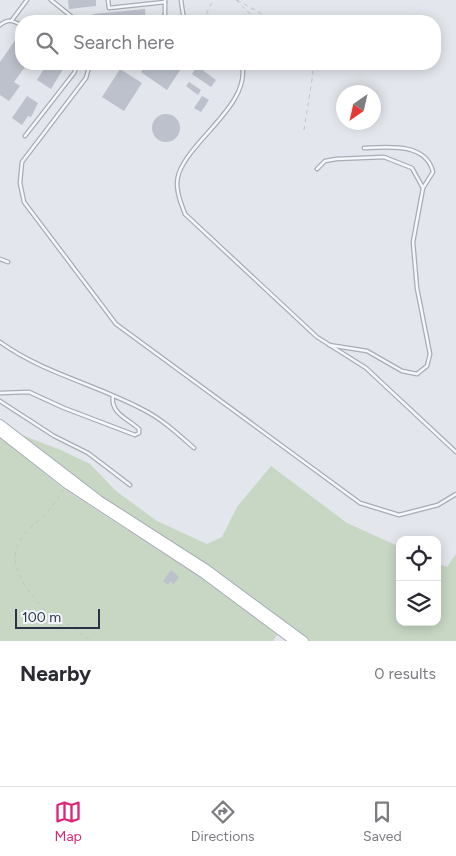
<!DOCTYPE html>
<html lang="en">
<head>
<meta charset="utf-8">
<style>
	:root { --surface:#fff; --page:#f7f7f7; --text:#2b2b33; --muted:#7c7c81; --line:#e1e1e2; --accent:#db2777 }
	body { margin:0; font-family:Figtree,sans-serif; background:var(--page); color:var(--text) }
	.controls { position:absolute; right:15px; bottom:15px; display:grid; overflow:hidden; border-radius:10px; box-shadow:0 2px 12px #0003 }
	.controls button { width:45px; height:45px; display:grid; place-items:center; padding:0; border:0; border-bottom:1px solid var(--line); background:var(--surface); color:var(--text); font:25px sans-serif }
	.compass { position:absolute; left:336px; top:85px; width:45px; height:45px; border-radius:50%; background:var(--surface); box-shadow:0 2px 12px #0003; rotate:214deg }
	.scale { position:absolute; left:15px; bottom:12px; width:85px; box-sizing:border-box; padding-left:5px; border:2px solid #293246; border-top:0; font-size:14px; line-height:18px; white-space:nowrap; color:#293246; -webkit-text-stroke:4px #f3f5f9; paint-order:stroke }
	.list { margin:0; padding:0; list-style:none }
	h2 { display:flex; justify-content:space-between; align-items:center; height:65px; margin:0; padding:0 20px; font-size:21px }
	h2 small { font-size:16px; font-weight:400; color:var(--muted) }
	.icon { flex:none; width:28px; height:28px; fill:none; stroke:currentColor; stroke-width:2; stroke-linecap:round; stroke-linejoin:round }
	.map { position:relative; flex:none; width:456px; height:641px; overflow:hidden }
	.search { position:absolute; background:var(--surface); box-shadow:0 2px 12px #0003; left:15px; right:15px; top:15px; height:55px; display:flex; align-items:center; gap:12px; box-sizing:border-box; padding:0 18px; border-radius:20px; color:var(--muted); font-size:19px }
	.sheet { height:145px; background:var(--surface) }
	nav { display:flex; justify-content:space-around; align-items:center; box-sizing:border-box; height:70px; border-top:1px solid var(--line); background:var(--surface); font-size:14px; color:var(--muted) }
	nav a { display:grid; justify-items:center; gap:2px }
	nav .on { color:var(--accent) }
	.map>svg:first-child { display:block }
	.green { fill:#c7d7c3 }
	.building { fill:#bcc1cc }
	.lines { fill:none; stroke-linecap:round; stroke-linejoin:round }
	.lane-casing { stroke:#a7acb7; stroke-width:5 }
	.secondary-casing { stroke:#a7acb7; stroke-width:10 }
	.path { stroke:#c1c4cb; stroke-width:1; stroke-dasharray:4 4; stroke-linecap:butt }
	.lane { stroke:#f6f7fa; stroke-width:2.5 }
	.secondary { stroke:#fff; stroke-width:8 }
</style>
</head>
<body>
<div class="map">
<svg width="456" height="641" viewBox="0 0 456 641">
	<rect width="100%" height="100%" fill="#e3e6ec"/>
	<g class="green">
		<path d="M14,432l47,18 29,14 26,27 41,30 50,23 15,-7 15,-30 34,-41 76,57 53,24v75h37v-59l10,4 9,-13v87h-152l-205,-141z"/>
		<path d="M0,437l64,52 156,101 57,45 -4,6h-273z"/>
	</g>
	<g class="building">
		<path d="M68,0h28v6l-27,3z"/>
		<path d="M145,9l1,12h-52l-1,-7z"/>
		<path d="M18,36l3,2v26h6l-13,18 6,4 -11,15 -9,-6v-33z"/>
		<path d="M47,64h19l-15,25 -14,-9z"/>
		<path d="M147,64h37l-17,26 -26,-18z"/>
		<path d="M197,66l19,14 -5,7 -19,-13z"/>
		<path d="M120,69l22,14 -18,28 -22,-14z"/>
		<path d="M189,82l12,8 -3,5 -12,-9z"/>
		<path d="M27,96l11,7 -7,14 -3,-1 -6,9 -10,-7z"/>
		<path d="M202,96l7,4 -8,12 -7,-4z"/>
		<circle cx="166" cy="128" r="14"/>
		<path d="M171,570l8,7 -5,7 -4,-3 -2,4 -5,-4z"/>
	</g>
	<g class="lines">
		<defs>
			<g id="lane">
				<path d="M51,0l26,21"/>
				<path d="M108,0l1,8 56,-6"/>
				<path d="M181,0l3,21"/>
				<path d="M12,20l15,-20"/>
				<path d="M161,21l4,-7v-14"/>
				<path d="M0,25c8,-6 12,-5 21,0"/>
				<path d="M90,64l-4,14 -64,84 -2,21 4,19 92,122 244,179 39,12 39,-10 18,-11"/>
				<path d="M242,64c9,40 -50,74 -63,109 -5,13 1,28 6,41l132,123 49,31 90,84"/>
				<path d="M25,136l49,-63 4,-9"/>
				<path d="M364,148c23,-1 62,-6 69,24l-10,16"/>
				<path d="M317,169l8,-8 11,-2 48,-2 28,11 11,20 -10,54 4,46 13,66 -3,12 -10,8 -15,-3 -35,-20 -38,-6"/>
				<path d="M0,259l8,3"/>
				<path d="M0,342c43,31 95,42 142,67 20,10 35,24 52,39"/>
				<path d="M0,393l29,-1 35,16 71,27 4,-2v-4c-11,-10 -29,-16 -26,-33"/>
				<path d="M0,401l54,35 34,17 42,32"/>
			</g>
			<g id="secondary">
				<path d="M0,424l99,76 106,68 99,73"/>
				<path d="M0,432l68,53 136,89 90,67"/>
			</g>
		</defs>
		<use href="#lane" class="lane-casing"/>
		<use href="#secondary" class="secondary-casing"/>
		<g class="path">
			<path d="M236,0l12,12 15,9"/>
			<path d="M237,0l38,21"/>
			<path d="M203,21l10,-21"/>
			<path d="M313,70l2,-6"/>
			<path d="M304,130l9,-57 -2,-9"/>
			<path d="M64,489c-5,6 -8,13 -13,19 -9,11 -22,19 -30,31 -21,32 20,65 39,87l8,-2 23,17"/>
		</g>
		<use href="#lane" class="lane"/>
		<use href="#secondary" class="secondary"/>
	</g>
</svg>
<div class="controls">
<button><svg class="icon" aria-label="locate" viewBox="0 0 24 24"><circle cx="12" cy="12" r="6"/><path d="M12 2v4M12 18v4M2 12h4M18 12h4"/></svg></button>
<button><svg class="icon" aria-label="layers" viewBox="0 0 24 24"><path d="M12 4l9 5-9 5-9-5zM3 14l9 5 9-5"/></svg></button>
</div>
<svg class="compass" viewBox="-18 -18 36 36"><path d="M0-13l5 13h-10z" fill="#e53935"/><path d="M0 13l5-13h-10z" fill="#7c7c81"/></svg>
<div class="scale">100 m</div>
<div class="search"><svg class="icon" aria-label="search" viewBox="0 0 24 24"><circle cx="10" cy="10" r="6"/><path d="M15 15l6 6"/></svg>Search here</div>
</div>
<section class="sheet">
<h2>Nearby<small>0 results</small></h2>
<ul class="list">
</ul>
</section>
<nav>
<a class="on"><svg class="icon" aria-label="map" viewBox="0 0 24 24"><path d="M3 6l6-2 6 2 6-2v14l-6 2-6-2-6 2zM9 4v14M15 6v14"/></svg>Map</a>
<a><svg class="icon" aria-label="directions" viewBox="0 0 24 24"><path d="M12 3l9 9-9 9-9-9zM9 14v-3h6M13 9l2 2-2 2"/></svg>Directions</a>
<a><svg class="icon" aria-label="saved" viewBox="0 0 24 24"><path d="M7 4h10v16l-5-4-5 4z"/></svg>Saved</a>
</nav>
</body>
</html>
